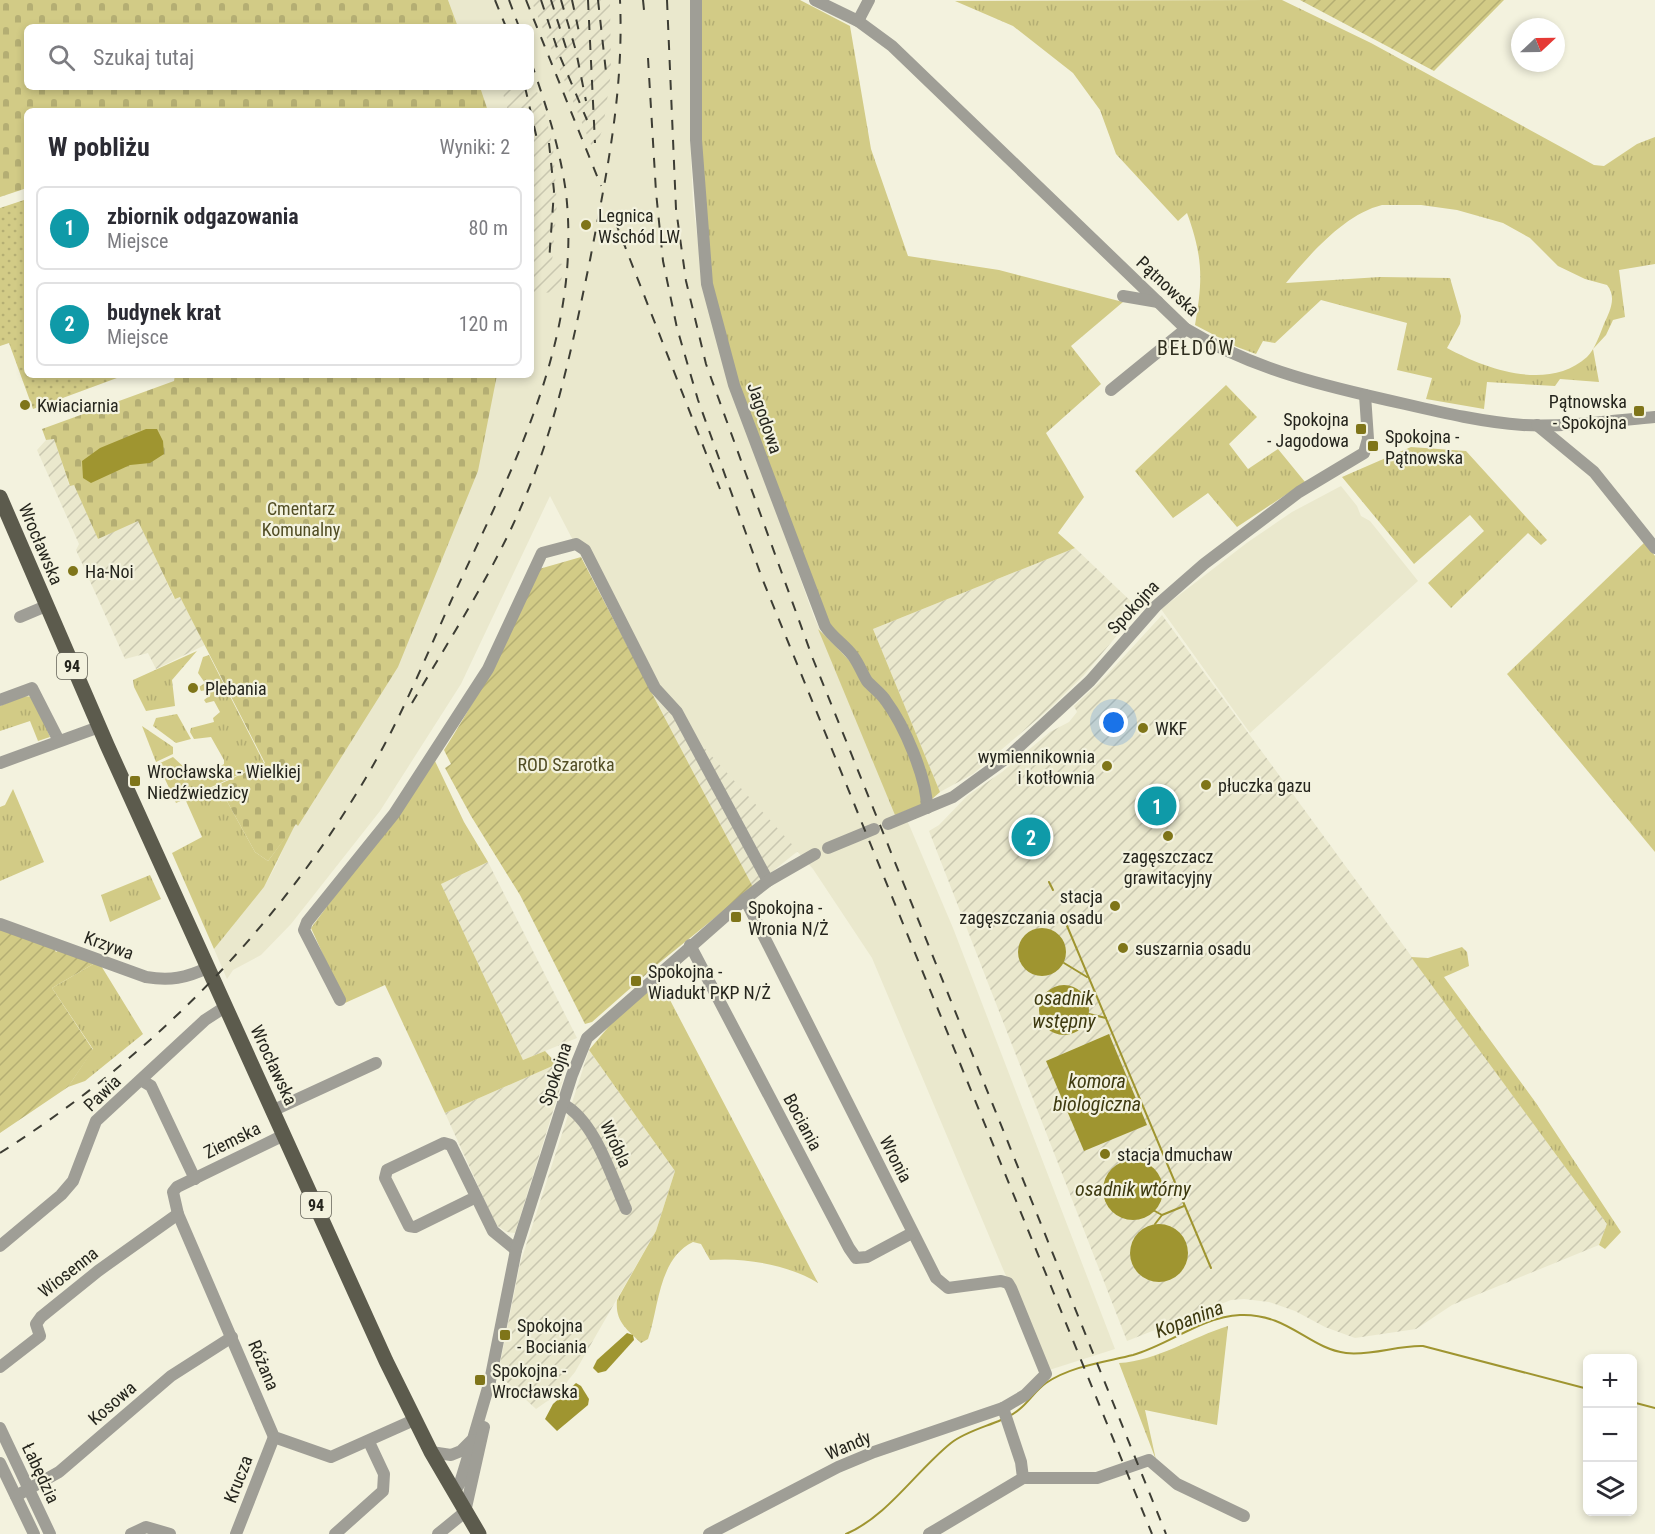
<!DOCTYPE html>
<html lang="pl">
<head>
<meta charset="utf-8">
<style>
	:root { --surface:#fff; --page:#f2f2f3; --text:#2b2b33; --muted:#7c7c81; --line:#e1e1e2; --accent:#b45309 }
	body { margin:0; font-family:"Roboto Condensed",sans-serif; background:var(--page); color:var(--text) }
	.controls { position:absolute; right:18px; bottom:18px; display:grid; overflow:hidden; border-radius:9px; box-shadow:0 3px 9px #0003 }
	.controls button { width:54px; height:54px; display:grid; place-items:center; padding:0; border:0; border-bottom:2px solid var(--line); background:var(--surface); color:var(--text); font:30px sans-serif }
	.compass { position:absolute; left:1511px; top:18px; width:54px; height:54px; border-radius:50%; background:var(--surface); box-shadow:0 3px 9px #0003; rotate:68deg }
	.you { position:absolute; left:1114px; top:723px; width:21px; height:21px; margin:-15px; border:4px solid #fff; border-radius:50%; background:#1a73e8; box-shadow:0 0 0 9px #1a73e833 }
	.badge { display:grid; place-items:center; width:39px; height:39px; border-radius:50%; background:var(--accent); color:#fff; font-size:20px; font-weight:700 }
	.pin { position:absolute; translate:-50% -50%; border:3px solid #fff; box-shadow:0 2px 6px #0006 }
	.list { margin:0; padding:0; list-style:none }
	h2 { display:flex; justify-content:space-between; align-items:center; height:78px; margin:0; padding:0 24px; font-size:26px }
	h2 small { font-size:20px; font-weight:400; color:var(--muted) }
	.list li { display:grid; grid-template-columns:39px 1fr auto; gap:18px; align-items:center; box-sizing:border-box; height:84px; margin:0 12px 12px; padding:0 12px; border:2px solid var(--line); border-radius:9px }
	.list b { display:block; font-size:22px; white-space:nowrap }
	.list p { margin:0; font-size:20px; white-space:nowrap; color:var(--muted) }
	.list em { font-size:20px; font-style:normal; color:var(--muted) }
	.icon { flex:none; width:33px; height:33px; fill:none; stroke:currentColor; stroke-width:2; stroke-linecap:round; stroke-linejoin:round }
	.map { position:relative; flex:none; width:1655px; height:1534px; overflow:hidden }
	.search { position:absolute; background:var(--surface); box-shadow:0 3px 9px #0003; left:24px; top:24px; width:510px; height:66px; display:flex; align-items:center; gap:15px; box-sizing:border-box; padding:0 21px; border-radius:9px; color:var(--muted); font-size:22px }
	.panel { position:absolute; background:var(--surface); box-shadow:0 3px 9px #0003; left:24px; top:108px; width:510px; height:270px; border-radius:9px }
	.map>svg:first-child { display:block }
	.built { fill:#eae8cd }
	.industrial { fill:url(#industrial-furrows) }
	.grass { fill:url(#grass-tufts); fill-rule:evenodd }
	.cemetery { fill:url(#cemetery-stones) }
	.park { fill:url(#park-dots) }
	.garden { fill:url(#garden-furrows) }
	.water { fill:#9f9530 }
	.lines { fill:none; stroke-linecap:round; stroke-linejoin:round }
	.stream { stroke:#9f9530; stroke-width:2 }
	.minor { stroke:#9f9e96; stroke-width:12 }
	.major { stroke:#5c5b4d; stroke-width:15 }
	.rail { stroke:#3d3d34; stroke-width:2; stroke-dasharray:10 10; stroke-linecap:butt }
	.poi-dot { fill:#7f7519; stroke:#f3f2de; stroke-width:2 }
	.labels { text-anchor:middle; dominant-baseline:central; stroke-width:4.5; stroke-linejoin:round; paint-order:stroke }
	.shield { fill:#f3f2de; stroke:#636257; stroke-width:1.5 }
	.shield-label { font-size:16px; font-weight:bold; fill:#25251d }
	.poi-label { font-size:18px; fill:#25251d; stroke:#f3f2de; text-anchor:start }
	.street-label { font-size:18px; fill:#25251d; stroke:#f3f2de }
	.park-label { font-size:18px; fill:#514d24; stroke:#f3f2de }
	.neighbourhood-label { font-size:20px; letter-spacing:1.5px; fill:#2f2e1f; stroke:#f3f2de }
	.water-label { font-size:20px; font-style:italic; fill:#3d390f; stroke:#f3f2de }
</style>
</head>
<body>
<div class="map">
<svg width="1655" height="1534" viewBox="0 0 1655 1534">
	<defs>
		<pattern id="industrial-furrows" width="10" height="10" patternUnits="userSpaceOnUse" patternTransform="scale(1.5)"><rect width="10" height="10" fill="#eae8cd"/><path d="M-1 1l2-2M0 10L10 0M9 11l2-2" fill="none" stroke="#c9c7b0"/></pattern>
		<pattern id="grass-tufts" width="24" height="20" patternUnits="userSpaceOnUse" patternTransform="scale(1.5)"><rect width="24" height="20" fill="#d2cb86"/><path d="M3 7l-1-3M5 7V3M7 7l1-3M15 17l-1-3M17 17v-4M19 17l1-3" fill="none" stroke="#b4ae73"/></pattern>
		<pattern id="cemetery-stones" width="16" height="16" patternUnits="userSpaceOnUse" patternTransform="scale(1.5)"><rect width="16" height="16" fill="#d2cb86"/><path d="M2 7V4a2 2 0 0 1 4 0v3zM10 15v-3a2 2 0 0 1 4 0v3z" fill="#b4ae73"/></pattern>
		<pattern id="park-dots" width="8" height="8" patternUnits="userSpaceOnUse" patternTransform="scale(1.5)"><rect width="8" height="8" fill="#d2cb86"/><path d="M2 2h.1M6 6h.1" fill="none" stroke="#b4ae73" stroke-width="1.8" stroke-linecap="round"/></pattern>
		<pattern id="garden-furrows" width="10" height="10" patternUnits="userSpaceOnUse" patternTransform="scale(1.5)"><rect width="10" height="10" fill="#d2cb86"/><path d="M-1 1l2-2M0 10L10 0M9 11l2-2" fill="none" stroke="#b4ae73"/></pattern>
	</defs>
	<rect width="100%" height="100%" fill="#f3f2de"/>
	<g class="built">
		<path d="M448,0h246l-4,137 3,66 7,56 35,137 79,221 96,210 43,101 162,421 -69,22 -174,-413 -59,-89 -114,-127 -22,-35 -14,7 -113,-218 -89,188 -81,127 -89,113 -30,31 -28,15 -6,9 -13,-30 50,-62 12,-22 221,-490h34v-264h-43l-8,-24h51v-60h-73z"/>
		<path d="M1341,486l16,20 4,10 9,5 48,60 -168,152 -89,-124 87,-67 44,-30z"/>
	</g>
	<g class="industrial">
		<path d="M531,0h79l1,73 -8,55 -9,24z"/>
		<path d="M531,75l14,38 8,34 4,57 -5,58 11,2 -3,29 -29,-1v-181h-23l-7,-24h30z"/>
		<path d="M54,438l15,47 5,-1 24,55 40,-19 36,78 6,-1 25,48 -49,24 -8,-16 -23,6 -49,-109 3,-6 -42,-94 9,-10z"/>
		<path d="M1075,548l64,61 -55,66 -35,34 -76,65 -33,18 -67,-163z"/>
		<path d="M1162,615l445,609 -8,21 -147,60 -36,24 -61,9 -30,-11 -30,-16 -26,-9 -25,-3 -13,1 -104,41 -198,-510 10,-6 28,-29 35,-24 48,-40 19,-10 8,-10 -3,-6 30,-28z"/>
		<path d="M677,707l22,35 99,109 -45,36 -90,-173z"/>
		<path d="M488,862l89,176 -54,22 -82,-176z"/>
		<path d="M589,1050l86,121 -19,60 -81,141 -19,23 -20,14 -38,-35 22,-110z"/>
		<path d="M557,1064l6,15 -48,154 -8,-1 -11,-7 -51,-112z"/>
	</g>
	<g class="grass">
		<path d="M700,0h100l50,26 21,123 37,107 91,14 124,32 -52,44 30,38 -55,49 38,64 -26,36 17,15 -202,81 67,163 -8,7 -22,-57 -81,-116 -98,-263 -21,-79 -8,-100z"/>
		<path d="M1282,0l89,43 223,122 10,1 33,-22 18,-7v127l-36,6 6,47 -12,3 -7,15 -13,14 6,33 -39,-3 -5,7 -68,-4 -3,27 -58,-10 6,-21 -35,-8 10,-47 -86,-23 -46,43 -12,-2 -7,13 -19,-7 -42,-22c8,-46 8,-68 -8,-112l-9,8 -62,-67 -16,-44 -27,-37 -60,-47 -58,-25zM1382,205h39l36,5 46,13 27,15 28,28 27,13 22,6c10,12 3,26 -3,39 -4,10 -9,25 -17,33 -39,35 -101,12 -140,-9l13,-24 1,-8 -11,-38 -70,-1 -94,6c24,-29 59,-69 96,-78z"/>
		<path d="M1226,385l31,32 -28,27 19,25 30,-20 27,33 -68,45 -29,-34 -35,25 -38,-47z"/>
		<path d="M1411,447l55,4 81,89 -6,5 -13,-12 -77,75 -23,-25 56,-52 -14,-16 -56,49 -72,-87z"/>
		<path d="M1645,542l10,14v296l-148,-178z"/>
		<path d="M818,629c52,48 92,105 105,175l-28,11z"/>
		<path d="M197,651l-25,29 3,26 -29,5 -12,-24 -1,-7z"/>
		<path d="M209,655l55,108 -88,40 -18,-39 15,-7 25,23 26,-16v-4l-13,-23 -17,2 -4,-7 1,-4 23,-6 -1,-4 7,-6 -6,-11 -8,2 -2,-3 5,-4 -3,-6 -5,1 -2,-4 6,-4 -7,-10 5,-16z"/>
		<path d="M24,696l10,1 16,40 -12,4 -8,-20 -30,10v-25z"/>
		<path d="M177,714l14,25 -15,4 -23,-17 3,-8z"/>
		<path d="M142,726l31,21v7l-17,8z"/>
		<path d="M435,761l29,61 24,40 -47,22 82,176 22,-9 12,13 -112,49 -60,-128 -40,18 -34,-75z"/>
		<path d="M218,785l37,67 13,9 28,-38 -32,64 -50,62 -42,-96 30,-16 -16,-36z"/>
		<path d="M13,789l31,73 -44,19v-74l5,-2z"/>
		<path d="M150,875l11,24 -51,23 -9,-27z"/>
		<path d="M1462,947l5,5 2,14 -25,11 92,126 85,129 -16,17 -6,-4 8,-21 -196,-267 17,1z"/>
		<path d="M95,963l5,1 43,70 -58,47 -17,6 25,-38 -41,-61z"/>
		<path d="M659,979l159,304c-29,-18 -74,-26 -108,-23l-9,-16 -8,-2c-35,17 -34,66 -45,97l-7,4c-14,-14 -26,-21 -24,-43l39,-69 19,-60 -86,-121 27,-32z"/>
		<path d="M1228,1326l-11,99 -72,-15 11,50 -37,-97c38,-2 73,-26 109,-37z"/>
	</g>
	<g class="cemetery">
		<path d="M0,0h448l10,27h-431v60h453l8,24h-461v77l-27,9z"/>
		<path d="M175,375h322l-19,96 -80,196 -100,159 -2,-2 -28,37 -13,-9 -37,-67 47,-22 -85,-166 -5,2 -37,-78 -40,18 -24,-54 -4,1 -16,-47 -8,1 -4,-11 132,-48z"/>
	</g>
	<path class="park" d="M27,199v176h98l-92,34 -24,-66 -9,3v-138z"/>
	<g class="garden">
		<path d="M1300,0h204l-70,71z"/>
		<path d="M581,557l172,330 -94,76 -67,59 -7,2 -65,-129 -49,-79 -26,-48 6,-4 -7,-14c39,-61 66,-115 95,-181z"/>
		<path d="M0,927l52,19 4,6 5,-3 34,14 -43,25 41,62 -25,37 -68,46z"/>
	</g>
	<g class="water">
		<path d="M146,429h11l6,12 1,13 -14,9 -20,2 -39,18 -8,-5 -1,-17 18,-13z"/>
		<circle cx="1042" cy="952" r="24"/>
		<circle cx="1064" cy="1010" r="25"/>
		<path d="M1109,1034l38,91 -63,26 -38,-90z"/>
		<circle cx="1133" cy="1190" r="30"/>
		<circle cx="1159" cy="1253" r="29"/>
		<path d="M627,1333l6,2 1,5 -28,31 -8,2 -5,-5 4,-8z"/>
		<path d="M576,1383l5,3 8,13 -1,6 -31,26 -12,-12 8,-15z"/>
	</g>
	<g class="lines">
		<g class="stream">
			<path d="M1049,882l4,8"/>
			<path d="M1065,921l146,347"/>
			<path d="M1064,963l23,14"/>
			<path d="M1089,1014l17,4"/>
			<path d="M1153,1210l9,5 22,-9"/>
			<path d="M1155,1224l7,-9"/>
			<path d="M1632,1402l23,6"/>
			<path d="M1009,1416c17,-8 23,-23 37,-33 25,-17 59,-21 87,-28 36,-10 68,-38 107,-40 48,-2 68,33 106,38 26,3 52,-8 77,-7l165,43"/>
			<path d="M846,1534c42,-18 70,-63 105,-91 14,-11 34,-16 50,-23"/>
		</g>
		<g class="minor">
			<path d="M696,0v140l11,144 27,101 91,241c8,12 20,19 28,30 6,8 9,17 14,25 6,7 14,12 19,20 18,24 41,77 41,107"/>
			<path d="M815,0l43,21 34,25 294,283c68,41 142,58 219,75 39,9 78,18 118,21 44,2 88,-4 132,-8"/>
			<path d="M858,21l11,-21"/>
			<path d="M1123,296l35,6"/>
			<path d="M1111,390l75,-61"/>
			<path d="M1537,425l57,47 61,76"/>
			<path d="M20,617l26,-11"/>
			<path d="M0,700l32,-12 27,53"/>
			<path d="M0,763l99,-36"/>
			<path d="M888,824l65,-27 55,-40 82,-76 66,-75 48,-42 95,-72 65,-39 4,-14 -3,-44"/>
			<path d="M828,848l46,-19"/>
			<path d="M745,899l191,379 12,10 53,-7 7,2 3,5 35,86 -21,21 -22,13"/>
			<path d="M0,924l146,53c24,4 40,1 61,-9"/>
			<path d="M690,945l159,303 7,10 11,-1 45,-24"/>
			<path d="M340,1000l-36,-70 3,-8 87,-108 94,-145 54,-116 34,-9 9,6 70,138 22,24 91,169"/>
			<path d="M141,1080l10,6 44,93"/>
			<path d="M563,1104c32,17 48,72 63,105"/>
			<path d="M274,1110l102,-47"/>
			<path d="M284,1135l-107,52 -4,5 5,22 96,223 57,20 83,-37"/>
			<path d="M476,1197l-61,30 -6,-1 -24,-48 2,-8 57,-27 7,2 42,86 23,19"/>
			<path d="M0,1246l61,-51 12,-14 23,-60 109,-101 20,-13"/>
			<path d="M0,1367l40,-31 -4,-12 5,-7 57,-46 80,-57"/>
			<path d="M0,1428l50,106"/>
			<path d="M431,1452l20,3 10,-4 12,-12 17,-58 26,-131 56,-175 15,-37 158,-139 23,-18 47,-27"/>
			<path d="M0,1463l34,71"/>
			<path d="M1023,1478h74l52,-18 28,24 67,32"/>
			<path d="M454,1493l6,-10 13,-43"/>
			<path d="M16,1496l43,-24 112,-96 61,-39"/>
			<path d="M131,1534l15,-7 24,7"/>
			<path d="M236,1534l38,-97"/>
			<path d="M335,1534l48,-43 1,-17 -15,-32"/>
			<path d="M438,1534l27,-22 19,-85"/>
			<path d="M709,1534l129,-67 36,-15 129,-44 18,54 2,16 -94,56"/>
		</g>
		<path class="major" d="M0,497l107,248 279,616 45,91 48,82"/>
		<g class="rail">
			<path d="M495,0l11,27"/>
			<path d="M509,0l10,27"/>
			<path d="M526,0l75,186"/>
			<path d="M541,0l18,54 28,66"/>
			<path d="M551,0l17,54"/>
			<path d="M561,0l15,51 10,50"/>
			<path d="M572,0l7,32"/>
			<path d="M588,0l7,143"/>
			<path d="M598,0l8,72"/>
			<path d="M643,0l1,10"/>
			<path d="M667,0l9,209 10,72 20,83 107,295 353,875"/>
			<path d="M648,58l8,134 7,69 14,67 21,72 64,178 390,956"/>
			<path d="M525,87l12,52"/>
			<path d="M549,143l5,48 -5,71"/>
			<path d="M615,221l105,268"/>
			<path d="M412,703c39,-66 82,-132 112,-203 33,-77 49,-158 66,-240 17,-88 34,-169 30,-260"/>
			<path d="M0,1153c158,-100 290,-237 380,-400 29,-53 52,-111 77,-165 58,-125 125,-252 109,-395 -6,-45 -20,-88 -35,-131"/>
		</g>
	</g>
	<g class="poi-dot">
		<circle cx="586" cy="225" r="6"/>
		<circle cx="25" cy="405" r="6"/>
		<rect x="1633" y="405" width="12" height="12" rx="3"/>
		<rect x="1355" y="423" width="12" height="12" rx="3"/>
		<rect x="1367" y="440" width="12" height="12" rx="3"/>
		<circle cx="73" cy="571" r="6"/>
		<circle cx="193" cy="688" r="6"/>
		<circle cx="1143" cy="728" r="6"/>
		<circle cx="1107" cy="766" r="6"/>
		<rect x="129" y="775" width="12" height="12" rx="3"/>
		<circle cx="1206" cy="785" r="6"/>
		<circle cx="1168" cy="836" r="6"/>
		<circle cx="1115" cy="906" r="6"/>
		<rect x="730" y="911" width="12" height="12" rx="3"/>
		<circle cx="1123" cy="948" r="6"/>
		<rect x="630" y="975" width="12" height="12" rx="3"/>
		<circle cx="1105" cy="1154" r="6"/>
		<rect x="499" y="1329" width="12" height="12" rx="3"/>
		<rect x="474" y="1374" width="12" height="12" rx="3"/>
	</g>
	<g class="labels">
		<g class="shield">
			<rect x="57" y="653" width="30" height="26" rx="4.5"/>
			<rect x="301" y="1192" width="30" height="26" rx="4.5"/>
		</g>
		<g class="shield-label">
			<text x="72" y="666">94</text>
			<text x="316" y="1205">94</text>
		</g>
		<g class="poi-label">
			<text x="598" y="215">Legnica<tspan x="598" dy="21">Wschód LW</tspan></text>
			<text x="1627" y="401" text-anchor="end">Pątnowska<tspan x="1627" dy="21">- Spokojna</tspan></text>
			<text x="37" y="405">Kwiaciarnia</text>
			<text x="1349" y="419" text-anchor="end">Spokojna<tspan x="1349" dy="21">- Jagodowa</tspan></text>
			<text x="1385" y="436">Spokojna -<tspan x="1385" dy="21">Pątnowska</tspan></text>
			<text x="85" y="571">Ha-Noi</text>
			<text x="205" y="688">Plebania</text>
			<text x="1155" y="728">WKF</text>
			<text x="1095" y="756" text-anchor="end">wymiennikownia<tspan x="1095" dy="21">i kotłownia</tspan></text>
			<text x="147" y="771">Wrocławska - Wielkiej<tspan x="147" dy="21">Niedźwiedzicy</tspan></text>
			<text x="1218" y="785">płuczka gazu</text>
			<text x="1168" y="856" text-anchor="middle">zagęszczacz<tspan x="1168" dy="21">grawitacyjny</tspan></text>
			<text x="1103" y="896" text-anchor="end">stacja<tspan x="1103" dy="21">zagęszczania osadu</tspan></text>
			<text x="748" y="907">Spokojna -<tspan x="748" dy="21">Wronia N/Ż</tspan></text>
			<text x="1135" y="948">suszarnia osadu</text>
			<text x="648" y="971">Spokojna -<tspan x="648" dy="21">Wiadukt PKP N/Ż</tspan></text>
			<text x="1117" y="1154">stacja dmuchaw</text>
			<text x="517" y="1325">Spokojna<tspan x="517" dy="21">- Bociania</tspan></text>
			<text x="492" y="1370">Spokojna -<tspan x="492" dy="21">Wrocławska</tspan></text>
		</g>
		<g class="street-label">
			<text transform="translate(1168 286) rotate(43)">Pątnowska</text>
			<text transform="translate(765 418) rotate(71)">Jagodowa</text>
			<text transform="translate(41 544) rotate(67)">Wrocławska</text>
			<text transform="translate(1133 607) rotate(-47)">Spokojna</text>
			<text transform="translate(109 945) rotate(20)">Krzywa</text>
			<text transform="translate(274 1065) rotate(65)">Wrocławska</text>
			<text transform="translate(555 1074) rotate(-71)">Spokojna</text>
			<text transform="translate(102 1093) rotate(-44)">Pawia</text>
			<text transform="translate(803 1122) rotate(62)">Bociania</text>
			<text transform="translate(232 1140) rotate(-26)">Ziemska</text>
			<text transform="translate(616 1144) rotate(65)">Wróbla</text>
			<text transform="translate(896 1159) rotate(63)">Wronia</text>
			<text transform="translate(68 1272) rotate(-38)">Wiosenna</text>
			<text transform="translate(264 1365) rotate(67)">Różana</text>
			<text transform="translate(112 1403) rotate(-41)">Kosowa</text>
			<text transform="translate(848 1445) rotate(-23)">Wandy</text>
			<text transform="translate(41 1473) rotate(65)">Łabędzia</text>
			<text transform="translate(238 1479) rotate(-69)">Krucza</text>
		</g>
		<g class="park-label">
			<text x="301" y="508">Cmentarz<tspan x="301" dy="21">Komunalny</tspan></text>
			<text x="566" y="764">ROD Szarotka</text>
		</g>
		<g class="neighbourhood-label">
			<text x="1196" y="348">BEŁDÓW</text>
		</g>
		<g class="water-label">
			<text x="1064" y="998">osadnik<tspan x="1064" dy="23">wstępny</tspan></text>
			<text x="1097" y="1081">komora<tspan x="1097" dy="23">biologiczna</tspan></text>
			<text x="1133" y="1189">osadnik wtórny</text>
			<text transform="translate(1189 1319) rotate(-21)">Kopanina</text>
		</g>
	</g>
</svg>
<div class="controls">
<button>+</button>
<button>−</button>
<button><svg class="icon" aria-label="layers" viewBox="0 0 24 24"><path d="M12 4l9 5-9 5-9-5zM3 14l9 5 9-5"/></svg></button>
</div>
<svg class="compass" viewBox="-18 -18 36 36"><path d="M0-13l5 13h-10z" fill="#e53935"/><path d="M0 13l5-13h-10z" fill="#7c7c81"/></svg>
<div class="you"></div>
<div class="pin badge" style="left:1157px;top:806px;background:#0f9aa8">1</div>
<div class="pin badge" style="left:1031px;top:837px;background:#0f9aa8">2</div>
<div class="search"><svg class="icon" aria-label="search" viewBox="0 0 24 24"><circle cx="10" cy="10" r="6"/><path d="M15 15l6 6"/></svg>Szukaj tutaj</div>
<section class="panel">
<h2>W pobliżu<small>Wyniki: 2</small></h2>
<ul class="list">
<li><span class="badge" style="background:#0f9aa8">1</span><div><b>zbiornik odgazowania</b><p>Miejsce</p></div><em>80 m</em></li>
<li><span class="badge" style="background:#0f9aa8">2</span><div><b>budynek krat</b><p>Miejsce</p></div><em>120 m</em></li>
</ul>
</section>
</div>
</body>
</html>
